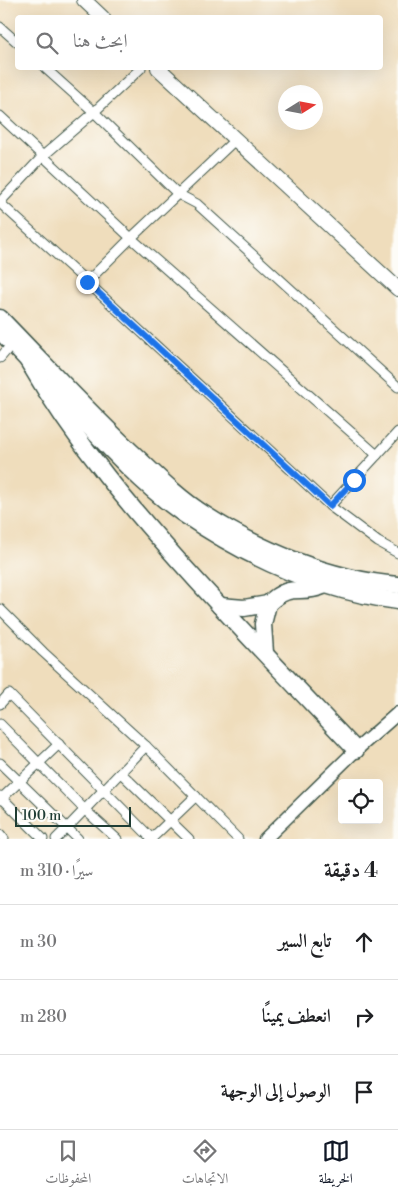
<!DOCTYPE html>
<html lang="ar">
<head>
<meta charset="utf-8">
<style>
	:root { --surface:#fff; --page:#f6f6f6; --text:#202124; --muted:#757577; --line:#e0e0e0; --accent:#111827 }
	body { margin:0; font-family:"Libre Bodoni",Amiri,serif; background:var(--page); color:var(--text); direction:rtl }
	.controls { position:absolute; right:15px; bottom:15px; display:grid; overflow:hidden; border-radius:5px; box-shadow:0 5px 20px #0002 }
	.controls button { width:45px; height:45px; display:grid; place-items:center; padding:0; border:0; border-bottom:1px solid var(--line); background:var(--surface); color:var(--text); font:25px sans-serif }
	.compass { position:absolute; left:278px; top:85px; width:45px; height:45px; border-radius:50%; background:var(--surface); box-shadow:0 5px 20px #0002; rotate:79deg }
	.scale { position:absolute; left:15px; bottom:12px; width:116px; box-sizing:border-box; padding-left:5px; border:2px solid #1f3d34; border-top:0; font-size:14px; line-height:18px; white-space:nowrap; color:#1f3d34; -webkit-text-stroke:4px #fdfcf7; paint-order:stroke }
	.stop { position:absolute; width:15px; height:15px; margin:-11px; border:4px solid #1a73e8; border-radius:50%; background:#fff }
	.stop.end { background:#1a73e8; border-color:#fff; box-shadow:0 1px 5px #0008 }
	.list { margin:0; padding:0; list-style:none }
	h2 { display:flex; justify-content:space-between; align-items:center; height:65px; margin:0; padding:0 20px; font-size:21px }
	h2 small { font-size:16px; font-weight:400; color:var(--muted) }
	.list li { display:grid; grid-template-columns:32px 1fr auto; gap:15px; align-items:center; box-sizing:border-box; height:75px; padding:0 20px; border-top:1px solid var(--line) }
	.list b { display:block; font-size:19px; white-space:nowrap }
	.list em { font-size:16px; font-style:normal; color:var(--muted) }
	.icon { flex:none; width:28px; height:28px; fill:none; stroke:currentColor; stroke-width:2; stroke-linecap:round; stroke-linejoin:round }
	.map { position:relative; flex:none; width:398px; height:839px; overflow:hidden; direction:ltr }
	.search { position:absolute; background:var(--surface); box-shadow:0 5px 20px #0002; left:15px; right:15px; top:15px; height:55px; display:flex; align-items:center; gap:12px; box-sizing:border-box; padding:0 18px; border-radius:5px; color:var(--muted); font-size:19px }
	.sheet { height:290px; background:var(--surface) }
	nav { display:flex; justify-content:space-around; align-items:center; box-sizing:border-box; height:70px; border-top:1px solid var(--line); background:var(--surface); font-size:14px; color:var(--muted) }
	nav a { display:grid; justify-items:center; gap:2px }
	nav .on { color:var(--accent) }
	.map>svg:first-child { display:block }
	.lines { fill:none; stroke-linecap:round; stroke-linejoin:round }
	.street-casing { stroke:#3e5548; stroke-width:11 }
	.secondary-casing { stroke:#3e5548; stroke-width:15 }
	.primary-casing { stroke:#3e5548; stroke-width:16 }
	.highway-casing { stroke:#3e5548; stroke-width:19 }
	.street { stroke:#fff; stroke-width:9 }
	.secondary { stroke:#fff; stroke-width:12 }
	.primary { stroke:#fff; stroke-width:14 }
	.highway { stroke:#fff; stroke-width:16 }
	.route { stroke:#1a73e8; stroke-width:6 }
</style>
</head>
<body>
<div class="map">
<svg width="398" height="839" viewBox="0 0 398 839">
	<rect width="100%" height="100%" fill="#fdfcf7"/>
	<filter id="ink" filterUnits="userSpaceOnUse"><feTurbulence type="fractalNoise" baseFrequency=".02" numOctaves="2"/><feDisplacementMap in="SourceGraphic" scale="10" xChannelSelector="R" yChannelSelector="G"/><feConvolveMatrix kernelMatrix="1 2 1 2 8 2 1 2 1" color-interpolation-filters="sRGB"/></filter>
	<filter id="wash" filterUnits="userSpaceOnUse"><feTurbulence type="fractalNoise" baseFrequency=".0096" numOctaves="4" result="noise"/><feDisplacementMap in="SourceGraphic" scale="20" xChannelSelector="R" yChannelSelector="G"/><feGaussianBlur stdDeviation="1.12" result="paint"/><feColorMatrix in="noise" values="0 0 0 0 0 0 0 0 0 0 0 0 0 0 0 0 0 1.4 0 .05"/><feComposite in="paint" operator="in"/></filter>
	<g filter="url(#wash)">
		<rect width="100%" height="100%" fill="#efddbc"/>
	</g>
	<g filter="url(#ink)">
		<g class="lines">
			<defs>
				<g id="street">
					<path d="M0,27l18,16"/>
					<path d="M45,68l49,44 47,-44"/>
					<path d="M0,116l43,40 -43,46"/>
					<path d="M236,139l-105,99 246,217 21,-23"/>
					<path d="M0,203l87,79 44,-44 -88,-82 51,-44 84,82 19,10 201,183"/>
					<path d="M87,282l243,224 47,-51"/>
					<path d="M0,358l12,-14"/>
					<path d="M330,506l48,36 20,11"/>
					<path d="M0,609l43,43 103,94 92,93"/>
					<path d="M0,704l9,-10 143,145"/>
					<path d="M0,724l85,86 32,29"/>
					<path d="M0,763l67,65 -11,11"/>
					<path d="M121,773l68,66"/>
					<path d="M0,796l43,43"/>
					<path d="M0,800l59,-56"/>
					<path d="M0,834l4,5"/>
					<path d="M78,839l-11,-11 79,-82"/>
					<path d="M151,839l45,-43"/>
				</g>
				<path id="secondary" d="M265,839l91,-89 42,-37"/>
				<g id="primary">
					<path d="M84,0l19,18"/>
					<path d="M158,68l240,221"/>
				</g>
				<g id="highway">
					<path d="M0,318c46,47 90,96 138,140 21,20 42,41 66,56 57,37 126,65 194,71"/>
					<path d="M0,331l35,37"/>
					<path d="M28,361c47,82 106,151 169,220 52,57 106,113 159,169"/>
					<path d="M51,386c41,43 82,92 131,127 64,44 138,78 216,88"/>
					<path d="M220,606l24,2 24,-4"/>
					<path d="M265,653l-2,-29 5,-20c23,-23 32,-8 55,-18"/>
				</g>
			</defs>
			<use href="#street" class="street-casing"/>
			<use href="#secondary" class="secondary-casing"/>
			<use href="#primary" class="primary-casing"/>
			<use href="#highway" class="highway-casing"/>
			<use href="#street" class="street"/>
			<use href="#secondary" class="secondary"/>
			<use href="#primary" class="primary"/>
			<use href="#highway" class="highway"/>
		</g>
	</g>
	<g class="lines" filter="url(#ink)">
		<path class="route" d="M87,282l243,224 24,-26"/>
	</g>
</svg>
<div class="controls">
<button><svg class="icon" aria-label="locate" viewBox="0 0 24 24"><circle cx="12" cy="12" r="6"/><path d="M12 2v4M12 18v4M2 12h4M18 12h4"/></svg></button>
</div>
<svg class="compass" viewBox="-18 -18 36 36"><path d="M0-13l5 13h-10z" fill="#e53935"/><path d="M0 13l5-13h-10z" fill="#757577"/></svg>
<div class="scale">100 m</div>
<div class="stop" style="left:354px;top:480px"></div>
<div class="stop end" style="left:87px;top:282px"></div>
<div class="search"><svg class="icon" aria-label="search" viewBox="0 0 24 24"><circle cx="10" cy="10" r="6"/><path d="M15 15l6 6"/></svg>ابحث هنا</div>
</div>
<section class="sheet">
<h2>4 دقيقة<small>سيرًا · 310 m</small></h2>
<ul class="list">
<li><svg class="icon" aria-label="ahead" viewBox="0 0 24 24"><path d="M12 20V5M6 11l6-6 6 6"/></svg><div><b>تابع السير</b></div><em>30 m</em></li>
<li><svg class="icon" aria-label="right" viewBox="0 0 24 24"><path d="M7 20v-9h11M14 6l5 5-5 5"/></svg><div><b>انعطف يمينًا</b></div><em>280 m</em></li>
<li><svg class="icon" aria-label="arrive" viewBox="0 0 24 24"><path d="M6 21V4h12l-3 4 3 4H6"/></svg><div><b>الوصول إلى الوجهة</b></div></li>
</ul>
</section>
<nav>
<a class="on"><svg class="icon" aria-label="map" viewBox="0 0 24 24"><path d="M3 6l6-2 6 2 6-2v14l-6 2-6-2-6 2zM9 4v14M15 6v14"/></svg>الخريطة</a>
<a><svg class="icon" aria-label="directions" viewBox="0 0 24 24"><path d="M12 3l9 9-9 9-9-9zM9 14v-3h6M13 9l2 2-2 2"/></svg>الاتجاهات</a>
<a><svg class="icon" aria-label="saved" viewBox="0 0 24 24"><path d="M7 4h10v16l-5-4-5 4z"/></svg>المحفوظات</a>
</nav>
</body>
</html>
